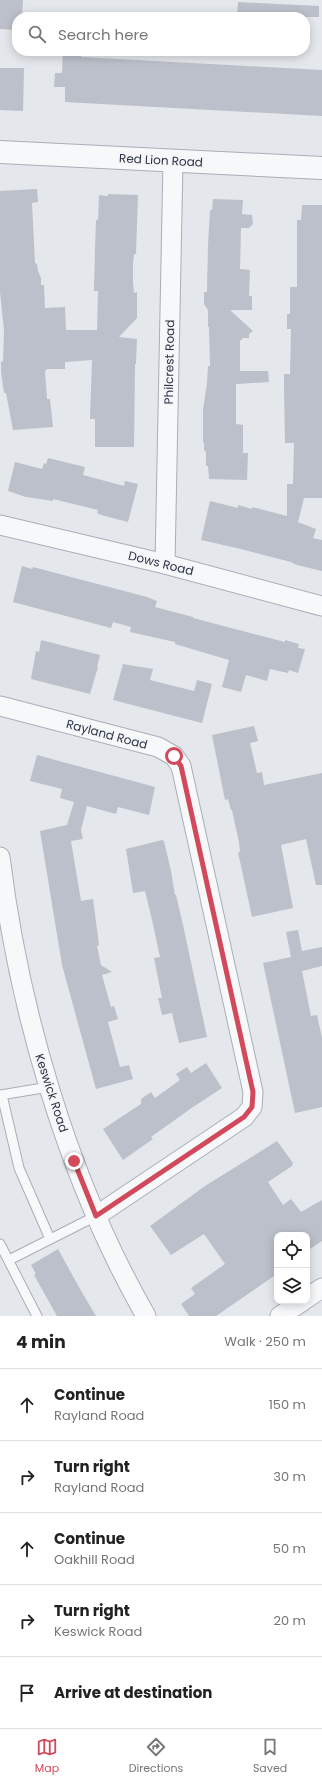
<!DOCTYPE html>
<html lang="en">
<head>
<meta charset="utf-8">
<style>
	:root { --surface:#fff; --page:#f6f6f6; --text:#222; --muted:#767676; --line:#e0e0e0; --accent:#d1495b }
	body { margin:0; font-family:Poppins,sans-serif; background:var(--page); color:var(--text) }
	.controls { position:absolute; right:12px; bottom:12px; display:grid; overflow:hidden; border-radius:8px; box-shadow:0 2px 10px #0003 }
	.controls button { width:36px; height:36px; display:grid; place-items:center; padding:0; border:0; border-bottom:1px solid var(--line); background:var(--surface); color:var(--text); font:20px sans-serif }
	.stop { position:absolute; width:12px; height:12px; margin:-9px; border:3px solid #d1495b; border-radius:50%; background:#fff }
	.stop.end { background:#d1495b; border-color:#fff; box-shadow:0 1px 4px #0008 }
	.list { margin:0; padding:0; list-style:none }
	h2 { display:flex; justify-content:space-between; align-items:center; height:52px; margin:0; padding:0 16px; font-size:17px }
	h2 small { font-size:13px; font-weight:400; color:var(--muted) }
	.list li { display:grid; grid-template-columns:26px 1fr auto; gap:12px; align-items:center; box-sizing:border-box; height:72px; padding:0 16px; border-top:1px solid var(--line) }
	.list b { display:block; font-size:15px; white-space:nowrap }
	.list p { margin:0; font-size:13px; white-space:nowrap; color:var(--muted) }
	.list em { font-size:13px; font-style:normal; color:var(--muted) }
	.icon { flex:none; width:22px; height:22px; fill:none; stroke:currentColor; stroke-width:2; stroke-linecap:round; stroke-linejoin:round }
	.map { position:relative; flex:none; width:322px; height:1316px; overflow:hidden }
	.search { position:absolute; background:var(--surface); box-shadow:0 2px 10px #0003; left:12px; right:12px; top:12px; height:44px; display:flex; align-items:center; gap:10px; box-sizing:border-box; padding:0 14px; border-radius:16px; color:var(--muted); font-size:15px }
	.sheet { height:412px; background:var(--surface) }
	nav { display:flex; justify-content:space-around; align-items:center; box-sizing:border-box; height:56px; border-top:1px solid var(--line); background:var(--surface); font-size:11px; color:var(--muted) }
	nav a { display:grid; justify-items:center; gap:2px }
	nav .on { color:var(--accent) }
	.map>svg:first-child { display:block }
	.building { fill:#bbc0ca }
	.lines { fill:none; stroke-linecap:round; stroke-linejoin:round }
	.service-casing { stroke:#a9aeb7; stroke-width:11 }
	.minor-casing { stroke:#a9aeb7; stroke-width:21 }
	.tertiary-casing { stroke:#a9aeb7; stroke-width:24 }
	.service { stroke:#f7f8fa; stroke-width:9 }
	.minor { stroke:#f7f8fa; stroke-width:19 }
	.tertiary { stroke:#f7f8fa; stroke-width:22 }
	.route { stroke:#d1495b; stroke-width:5 }
	.labels { text-anchor:middle; dominant-baseline:central; stroke-width:4; stroke-linejoin:round; paint-order:stroke }
	.street-label { font-size:12px; fill:#2b3445; stroke:#f4f6f9 }
</style>
</head>
<body>
<div class="map">
<svg width="322" height="1316" viewBox="0 0 322 1316">
	<rect width="100%" height="100%" fill="#e4e7ec"/>
	<g class="building">
		<path d="M0,0h23l-1,17h-5v13l-17,-1z"/>
		<path d="M238,2l81,4v11h-82z"/>
		<path d="M63,51h18v6l241,13v46l-257,-14v-15h-11l1,-14h7z"/>
		<path d="M0,68h24l-1,43 -23,-1z"/>
		<path d="M37,189l1,13 -6,1 3,60 2,1 1,7 3,7v7h3l1,23 20,-1 1,23h31l1,-39h-4l1,-42 1,-29h2l1,-25 9,1v-2l30,1 -2,59h-2l-1,10v18l1,11 3,-1v26l-18,19 18,2 -1,25h-1l-1,83h-39v-28h-5l2,-59 -27,2v7h-18l-2,2 2,28h3l3,28 -40,3 -7,-37h-2l-3,-21v-10l2,-1 1,-31 -4,-38v-101z"/>
		<path d="M213,199l30,1 -1,14 10,1 1,9 -4,4h-8l-1,41 10,1 -1,26h3v14h-22l23,21 -4,3v4h-7v2h-2v31h28l1,11 -33,2v40l7,1v28h5l-1,27 -38,-1 -1,-13h-2v-14l-2,-2v-8h-1v-32l4,-27 1,-17h2l-1,-39h-1v-17l-4,-6v-12h3l1,-47 2,-35h2z"/>
		<path d="M302,205h20v293h-18l-6,24 18,7 -3,9 9,2v31l-25,-6 -6,-3 -50,-13 -40,-9 9,-39 28,7v-3l14,4v-2l35,9v-32h6l1,-41h-9l-1,-55v-14h6l1,-45h-4v-15h3v-27h7v-67h4z"/>
		<path d="M48,458l37,9 -2,8 41,11 1,-5 13,3 -10,38 -27,-7 -4,-2 1,-3 -45,-11v2l-27,-4 -18,-6 7,-29 27,7 2,-6 2,1z"/>
		<path d="M22,566l10,3 1,-2 114,30 10,4 -2,6 38,10v1l92,24v-2l14,4 -1,4 7,1 -7,24 -9,-3 -1,3 -18,-4 -3,12 -21,-6 -5,17 -19,-5 7,-27 -54,-16v-2l-45,-10 1,-5 -18,-5 -2,6 -98,-26z"/>
		<path d="M41,640l59,15 -3,12h1l-8,27 -59,-15 5,-28 3,1z"/>
		<path d="M123,664l30,5 -3,11 44,11 3,-11 15,4 -10,39 -89,-23z"/>
		<path d="M254,726l4,15 -8,2 7,30 5,-1 2,13 58,-12v112h-6l-10,-46 -25,6 12,63 -41,9 -14,-65h2l-1,-10 -7,-32h-1l-3,-11 -3,1 -13,-65z"/>
		<path d="M37,755l118,32 -6,28 -31,-8 -2,7 -29,-8 -6,24 2,9 -12,2 10,60 12,-2 6,46 -2,1 4,19 11,7 -10,3 9,32 3,-1 4,13 -10,3 12,45 9,-2 4,14 -37,10 -34,-124 -22,-134 27,-6 7,-23 -14,-4 2,-9 -32,-8z"/>
		<path d="M162,840l2,1 7,30 4,24h1l7,30 24,112 -28,6 -7,-30 -10,2 -4,-17h4l-8,-40 6,-1 -8,-37 -7,-29 -12,2 -7,-44z"/>
		<path d="M298,930l4,21 20,-4v19l-20,5 9,45 6,-1 5,23v69l-27,6 -32,-150 28,-6 -5,-25z"/>
		<path d="M206,1063l16,25 -29,19 -42,30 2,2 -30,21 -20,-31 38,-25v-5l10,-7 4,6 25,-18 -4,-6 11,-7 4,6z"/>
		<path d="M277,1141l16,22 -1,3 -24,16 15,23 8,-6 10,13 21,-12v41l-15,10v-16h-30v39l-61,42h-27l-8,-12 14,-10 -4,-6 34,-24 -21,-30 -33,21 -21,-29 55,-40z"/>
		<path d="M58,1249l22,40 16,27h-39l-23,-41 2,-1 -5,-9z"/>
	</g>
	<g class="lines">
		<defs>
			<g id="service">
				<path d="M0,1095l49,-8"/>
				<path d="M2,1095l17,73 31,71"/>
				<path d="M0,1244l37,72"/>
				<path d="M9,1260l87,-44"/>
			</g>
			<g id="minor">
				<path d="M0,525l165,39 157,42"/>
				<path d="M165,564l8,-403"/>
				<path d="M0,706l158,41 16,9 7,10 72,326 -1,15 -8,10 -148,99"/>
				<path d="M0,857c19,154 68,323 146,459"/>
				<path d="M307,1298l15,-10"/>
				<path d="M280,1316l23,-15"/>
			</g>
			<path id="tertiary" d="M0,152l322,16"/>
		</defs>
		<use href="#service" class="service-casing"/>
		<use href="#minor" class="minor-casing"/>
		<use href="#tertiary" class="tertiary-casing"/>
		<use href="#service" class="service"/>
		<use href="#minor" class="minor"/>
		<use href="#tertiary" class="tertiary"/>
	</g>
	<g class="lines">
		<path class="route" d="M74,1161l22,55 148,-99 8,-10 1,-15 -72,-326 -7,-10"/>
	</g>
	<g class="labels">
		<g class="street-label">
			<text transform="translate(161 160) rotate(3)">Red Lion Road</text>
			<text transform="translate(169 362) rotate(-89)">Philcrest Road</text>
			<text transform="translate(161 563) rotate(14)">Dows Road</text>
			<text transform="translate(107 734) rotate(15)">Rayland Road</text>
			<text transform="translate(52 1093) rotate(72)">Keswick Road</text>
		</g>
	</g>
</svg>
<div class="controls">
<button><svg class="icon" aria-label="locate" viewBox="0 0 24 24"><circle cx="12" cy="12" r="6"/><path d="M12 2v4M12 18v4M2 12h4M18 12h4"/></svg></button>
<button><svg class="icon" aria-label="layers" viewBox="0 0 24 24"><path d="M12 4l9 5-9 5-9-5zM3 14l9 5 9-5"/></svg></button>
</div>
<div class="stop" style="left:174px;top:756px"></div>
<div class="stop end" style="left:74px;top:1161px"></div>
<div class="search"><svg class="icon" aria-label="search" viewBox="0 0 24 24"><circle cx="10" cy="10" r="6"/><path d="M15 15l6 6"/></svg>Search here</div>
</div>
<section class="sheet">
<h2>4 min<small>Walk · 250 m</small></h2>
<ul class="list">
<li><svg class="icon" aria-label="ahead" viewBox="0 0 24 24"><path d="M12 20V5M6 11l6-6 6 6"/></svg><div><b>Continue</b><p>Rayland Road</p></div><em>150 m</em></li>
<li><svg class="icon" aria-label="right" viewBox="0 0 24 24"><path d="M7 20v-9h11M14 6l5 5-5 5"/></svg><div><b>Turn right</b><p>Rayland Road</p></div><em>30 m</em></li>
<li><svg class="icon" aria-label="ahead" viewBox="0 0 24 24"><path d="M12 20V5M6 11l6-6 6 6"/></svg><div><b>Continue</b><p>Oakhill Road</p></div><em>50 m</em></li>
<li><svg class="icon" aria-label="right" viewBox="0 0 24 24"><path d="M7 20v-9h11M14 6l5 5-5 5"/></svg><div><b>Turn right</b><p>Keswick Road</p></div><em>20 m</em></li>
<li><svg class="icon" aria-label="arrive" viewBox="0 0 24 24"><path d="M6 21V4h12l-3 4 3 4H6"/></svg><div><b>Arrive at destination</b></div></li>
</ul>
</section>
<nav>
<a class="on"><svg class="icon" aria-label="map" viewBox="0 0 24 24"><path d="M3 6l6-2 6 2 6-2v14l-6 2-6-2-6 2zM9 4v14M15 6v14"/></svg>Map</a>
<a><svg class="icon" aria-label="directions" viewBox="0 0 24 24"><path d="M12 3l9 9-9 9-9-9zM9 14v-3h6M13 9l2 2-2 2"/></svg>Directions</a>
<a><svg class="icon" aria-label="saved" viewBox="0 0 24 24"><path d="M7 4h10v16l-5-4-5 4z"/></svg>Saved</a>
</nav>
</body>
</html>
